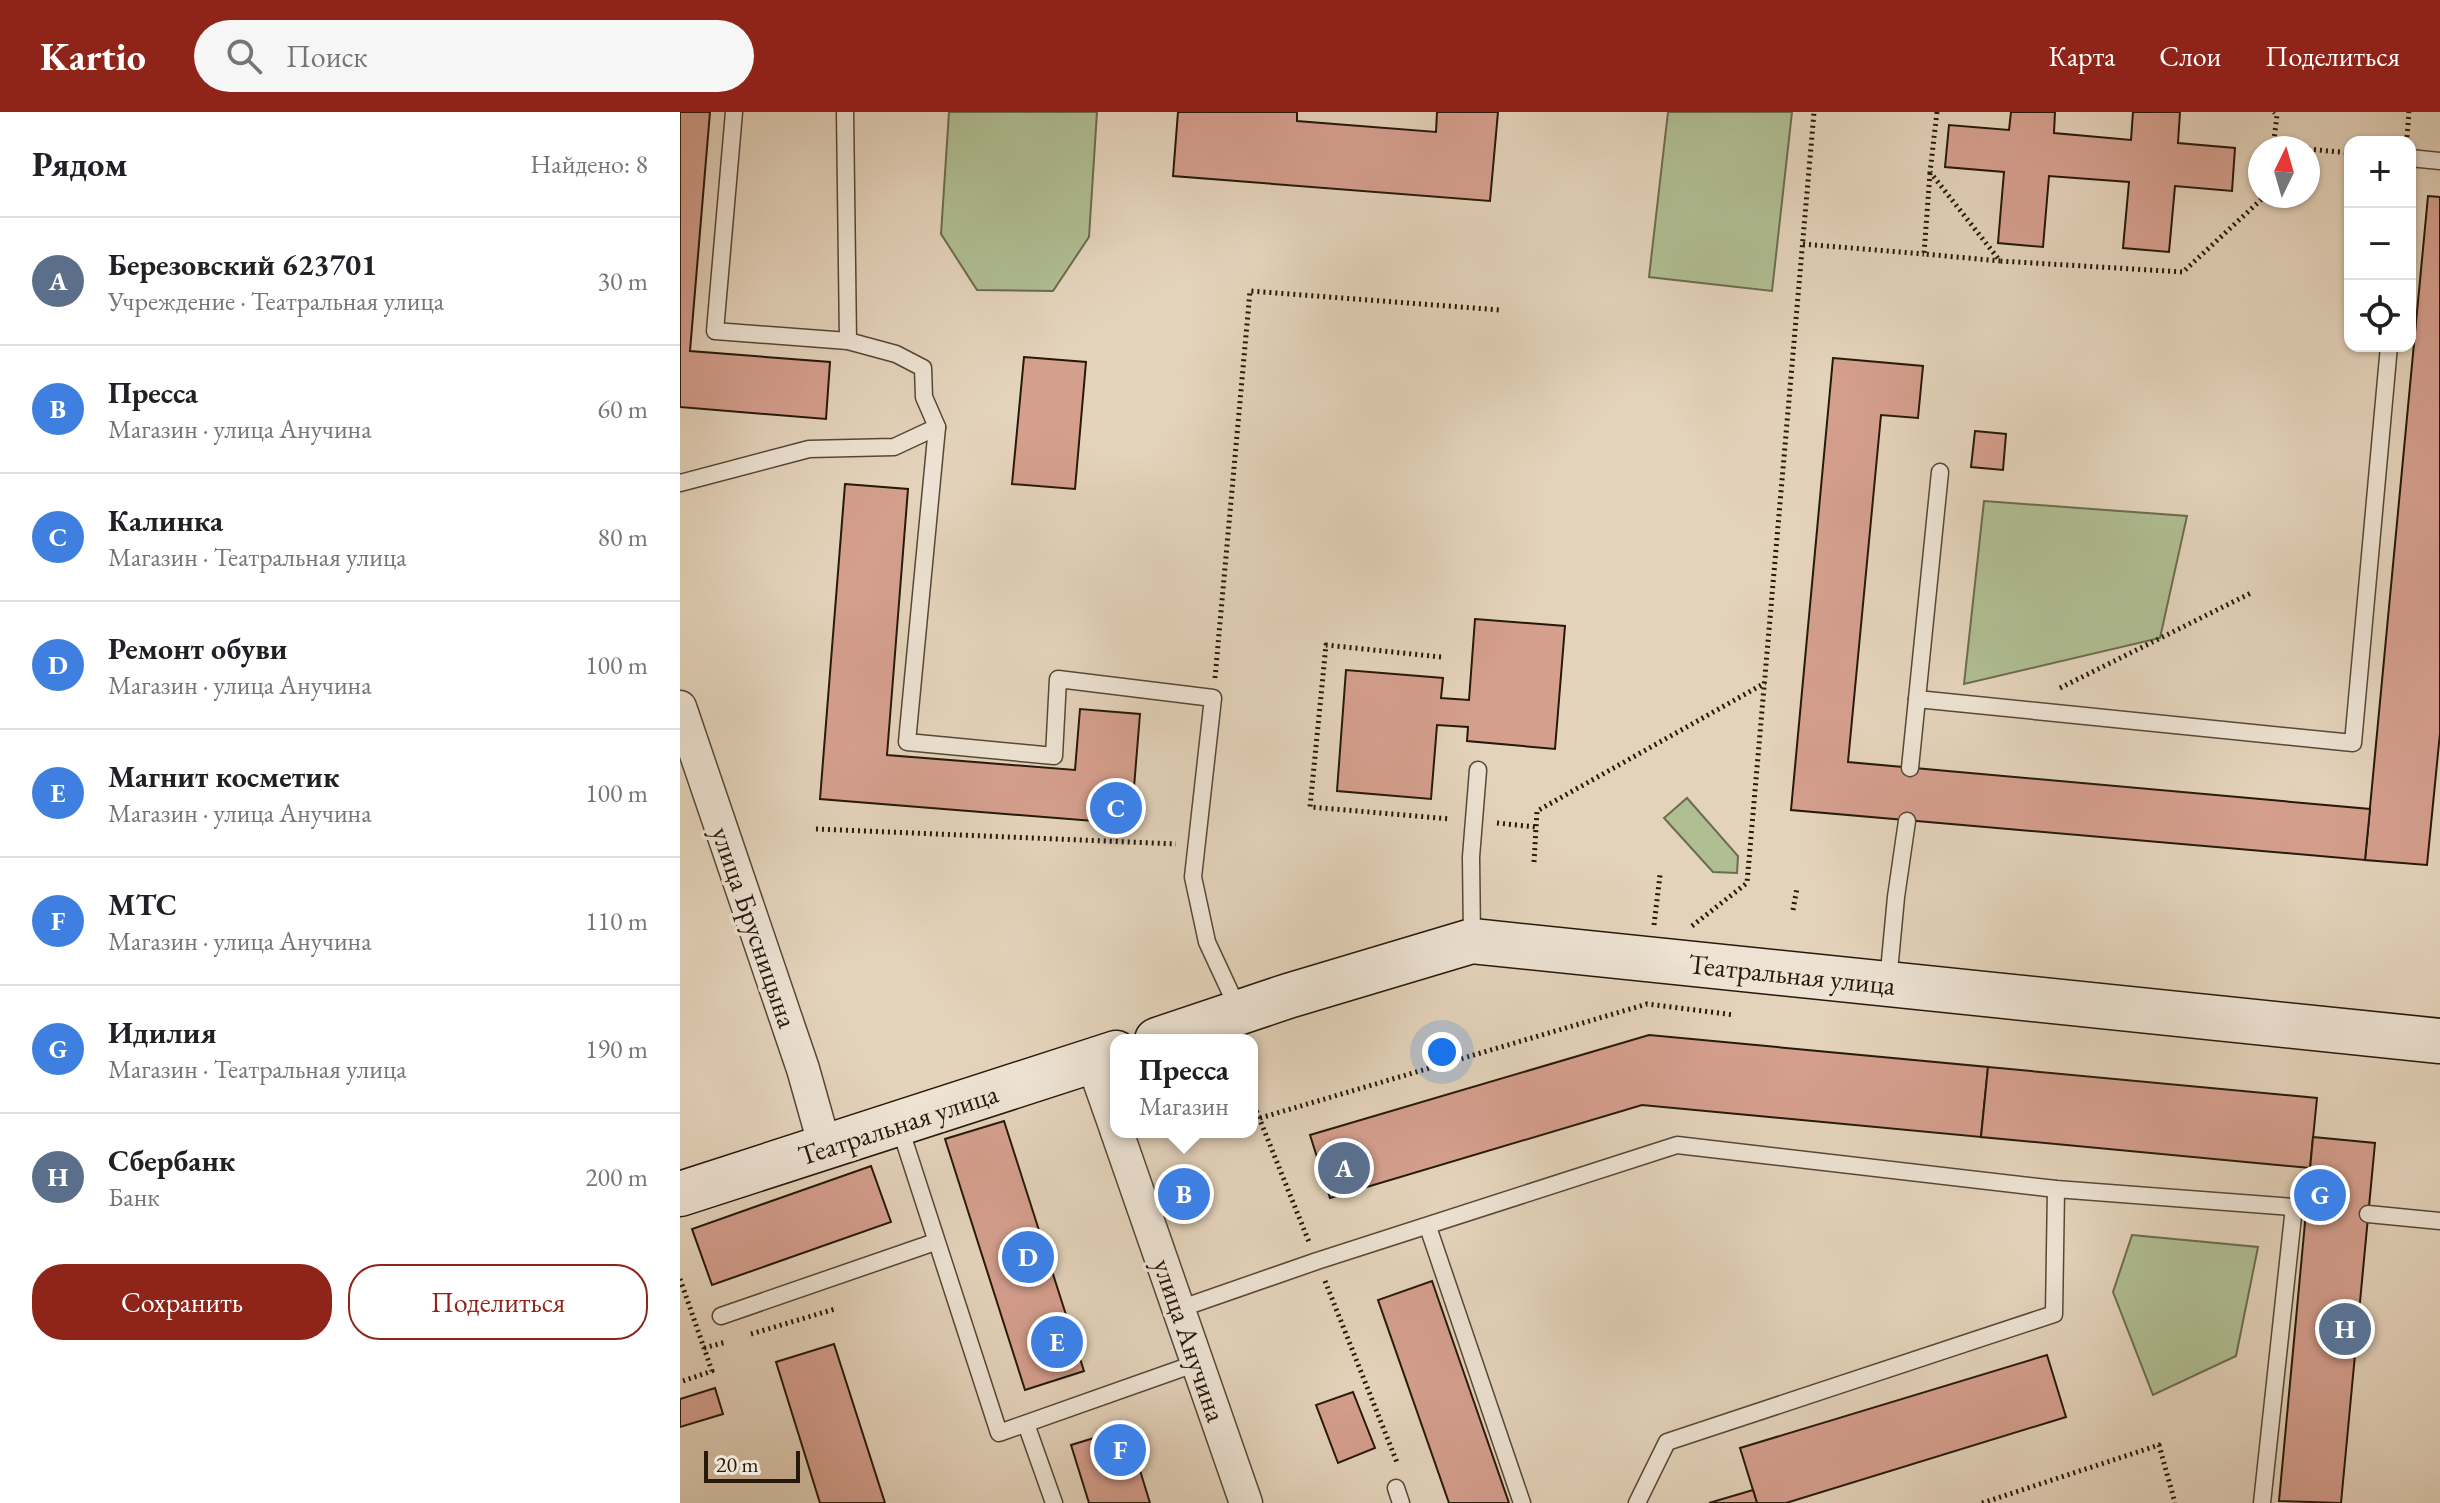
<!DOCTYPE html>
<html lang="ru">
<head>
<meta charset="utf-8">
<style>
	:root { --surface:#fff; --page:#f6f6f6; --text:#202124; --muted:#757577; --line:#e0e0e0; --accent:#8f2418 }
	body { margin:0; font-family:"EB Garamond",serif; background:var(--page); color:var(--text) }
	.controls { position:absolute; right:24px; top:24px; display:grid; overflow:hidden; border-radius:16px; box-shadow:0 2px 6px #0004 }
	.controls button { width:72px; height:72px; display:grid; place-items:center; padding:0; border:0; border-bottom:2px solid var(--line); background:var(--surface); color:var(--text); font:40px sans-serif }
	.compass { position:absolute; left:1568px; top:24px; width:72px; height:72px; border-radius:50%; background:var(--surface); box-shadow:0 2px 6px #0004; rotate:5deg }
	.scale { position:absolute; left:24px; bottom:20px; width:96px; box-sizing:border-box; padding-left:8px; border:4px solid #26190a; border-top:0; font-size:22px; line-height:28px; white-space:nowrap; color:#26190a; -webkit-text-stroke:6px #ede2d3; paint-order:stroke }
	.you { position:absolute; left:762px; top:940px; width:28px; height:28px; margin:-20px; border:6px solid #fff; border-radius:50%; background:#1a73e8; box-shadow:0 0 0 12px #1a73e833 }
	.badge { display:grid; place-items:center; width:52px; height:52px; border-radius:50%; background:var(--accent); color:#fff; font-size:26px; font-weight:700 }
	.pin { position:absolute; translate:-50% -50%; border:4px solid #fff; box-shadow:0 2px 8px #0006 }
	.popup { position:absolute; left:430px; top:922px; width:148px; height:104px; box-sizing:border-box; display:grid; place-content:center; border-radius:16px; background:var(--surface); filter:drop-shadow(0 2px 6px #0005); font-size:26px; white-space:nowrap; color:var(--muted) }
	.popup b { font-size:30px; color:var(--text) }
	.popup::after { content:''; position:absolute; left:50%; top:100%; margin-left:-16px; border:16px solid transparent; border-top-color:var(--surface) }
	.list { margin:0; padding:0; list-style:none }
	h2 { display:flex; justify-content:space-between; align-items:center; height:104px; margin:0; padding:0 32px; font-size:34px }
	h2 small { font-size:26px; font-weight:400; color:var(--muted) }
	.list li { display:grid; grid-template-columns:52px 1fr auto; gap:24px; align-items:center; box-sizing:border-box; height:128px; padding:0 32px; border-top:2px solid var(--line) }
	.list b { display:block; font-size:30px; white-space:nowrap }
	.list p { margin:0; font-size:26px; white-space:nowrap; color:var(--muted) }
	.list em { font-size:26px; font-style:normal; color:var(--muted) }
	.actions { display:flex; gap:16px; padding:24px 32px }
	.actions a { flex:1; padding:18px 0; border:2px solid var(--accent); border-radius:32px; text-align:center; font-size:28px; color:var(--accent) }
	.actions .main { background:var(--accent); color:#fff }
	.icon { flex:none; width:44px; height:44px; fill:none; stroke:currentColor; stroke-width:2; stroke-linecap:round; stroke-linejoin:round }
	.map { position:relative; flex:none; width:1760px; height:1391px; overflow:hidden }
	header { display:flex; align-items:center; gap:48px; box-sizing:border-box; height:112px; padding:0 40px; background:var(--accent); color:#fff }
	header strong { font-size:38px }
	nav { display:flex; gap:44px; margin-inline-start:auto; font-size:28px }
	.search { width:560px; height:72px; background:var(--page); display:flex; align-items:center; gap:20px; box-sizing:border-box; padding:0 28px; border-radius:44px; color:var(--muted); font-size:30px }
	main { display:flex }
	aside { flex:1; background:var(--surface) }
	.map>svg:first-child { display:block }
	.green { fill:#b0be93; stroke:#6b6c4e; stroke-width:2 }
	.building { fill:#d59f8e; stroke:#26190a; stroke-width:2 }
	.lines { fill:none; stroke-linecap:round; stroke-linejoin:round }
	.lane-casing { stroke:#564836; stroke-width:19 }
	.street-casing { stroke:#564836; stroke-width:35 }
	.secondary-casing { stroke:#26190a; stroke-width:47 }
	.path { stroke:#26190a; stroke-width:5; stroke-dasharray:2 4; stroke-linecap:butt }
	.lane { stroke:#ede2d3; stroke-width:16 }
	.street { stroke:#ede2d3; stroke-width:32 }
	.secondary { stroke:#ede2d3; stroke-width:44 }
	.labels { text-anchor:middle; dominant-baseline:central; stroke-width:7; stroke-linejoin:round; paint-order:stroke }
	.street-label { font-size:28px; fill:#26190a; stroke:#ede2d3 }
</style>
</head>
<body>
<header>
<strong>Kartio</strong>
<div class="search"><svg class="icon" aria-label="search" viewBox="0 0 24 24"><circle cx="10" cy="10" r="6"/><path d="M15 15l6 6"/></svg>Поиск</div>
<nav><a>Карта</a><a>Слои</a><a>Поделиться</a></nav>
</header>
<main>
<aside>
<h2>Рядом<small>Найдено: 8</small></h2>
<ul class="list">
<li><span class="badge" style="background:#5c6f8a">A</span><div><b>Березовский 623701</b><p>Учреждение · Театральная улица</p></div><em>30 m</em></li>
<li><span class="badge" style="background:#3f7fe0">B</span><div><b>Пресса</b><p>Магазин · улица Анучина</p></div><em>60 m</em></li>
<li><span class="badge" style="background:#3f7fe0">C</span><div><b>Калинка</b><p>Магазин · Театральная улица</p></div><em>80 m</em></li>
<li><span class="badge" style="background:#3f7fe0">D</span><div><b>Ремонт обуви</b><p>Магазин · улица Анучина</p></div><em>100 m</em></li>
<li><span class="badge" style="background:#3f7fe0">E</span><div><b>Магнит косметик</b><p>Магазин · улица Анучина</p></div><em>100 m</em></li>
<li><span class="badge" style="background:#3f7fe0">F</span><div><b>МТС</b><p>Магазин · улица Анучина</p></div><em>110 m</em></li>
<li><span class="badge" style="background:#3f7fe0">G</span><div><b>Идилия</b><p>Магазин · Театральная улица</p></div><em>190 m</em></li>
<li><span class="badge" style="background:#5c6f8a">H</span><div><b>Сбербанк</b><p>Банк</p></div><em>200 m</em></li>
</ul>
<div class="actions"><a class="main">Сохранить</a><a>Поделиться</a></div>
</aside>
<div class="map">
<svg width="1760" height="1391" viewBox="0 0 1760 1391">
	<rect width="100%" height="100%" fill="#e4d3bb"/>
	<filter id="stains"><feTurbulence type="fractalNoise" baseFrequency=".0025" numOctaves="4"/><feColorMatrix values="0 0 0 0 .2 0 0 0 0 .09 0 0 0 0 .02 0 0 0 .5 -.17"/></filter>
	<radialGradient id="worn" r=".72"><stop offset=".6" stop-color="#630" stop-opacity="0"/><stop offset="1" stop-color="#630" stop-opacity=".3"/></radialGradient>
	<g class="green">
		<path d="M269,0h148l-8,125 -36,54 -76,-1 -36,-56z"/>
		<path d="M988,0h124l-20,179 -123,-14z"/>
		<path d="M1304,389l203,15 -27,122 -196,46z"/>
		<path d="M1007,686l51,58 -1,17 -24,-1 -49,-54z"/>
		<path d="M1452,1123l126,12 -22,109 -83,39 -40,-103z"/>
	</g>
	<g class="building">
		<path d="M0,0h30l-20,239 140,11 -4,57 -146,-12z"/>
		<path d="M498,0h119v9l139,11 1,-20h61l-8,89 -317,-25z"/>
		<path d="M1331,0h44l-1,21 77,7 2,-28h47l-2,31 57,5 -3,43 -57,-5 -6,66 -46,-4 6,-66 -80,-6 -6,71 -45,-4 6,-71 -59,-5 4,-42 60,5z"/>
		<path d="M1748,84l12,1v536l-13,132 -62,-5z"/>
		<path d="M344,245l62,5 -11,127 -63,-5z"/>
		<path d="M1153,246l90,8 -5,52 -37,-3 -33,347 522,47 -5,51 -574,-50z"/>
		<path d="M1295,319l31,3 -3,36 -32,-3z"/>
		<path d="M165,372l63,5 -21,266 188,15 5,-61 60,5 -9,110 -311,-25z"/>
		<path d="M795,507l90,7 -10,123 -88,-8 1,-14 -31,-2 -6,74 -94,-8 9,-121 97,8 -2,20 28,2z"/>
		<path d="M969,923l339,32 -7,70 -339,-32 -312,93 -20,-63z"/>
		<path d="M1308,955l329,31 -7,70 -329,-31z"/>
		<path d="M324,1009l80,250 -59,19 -80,-251z"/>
		<path d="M1633,1025l62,6 -34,360 -62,-2z"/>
		<path d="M191,1054l20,56 -179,63 -20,-56z"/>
		<path d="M752,1169l77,222h-60l-71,-203z"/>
		<path d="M154,1232l51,159h-65l-44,-141z"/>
		<path d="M1367,1243l19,62 -280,86h-29l-17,-55z"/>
		<path d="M35,1276l8,26 -43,13v-28z"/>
		<path d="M673,1280l22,56 -37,15 -22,-58z"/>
		<path d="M447,1316l23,75h-61l-18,-58z"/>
		<path d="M1073,1378l4,13h-48z"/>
	</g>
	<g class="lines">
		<defs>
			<g id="lane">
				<path d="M165,0l3,229"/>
				<path d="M1730,46l30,3"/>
				<path d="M257,315l-30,315 147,14 4,-77 155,19 -20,179 14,65 32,69"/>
				<path d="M1260,360l-23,227 436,44 36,-397"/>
				<path d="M0,371l129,-34 85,-2 43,-20 -13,-30 -1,-29 -27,-14 -48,-13 -133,-10 19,-219"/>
				<path d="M1230,656l7,-69"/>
				<path d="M792,827l-1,-82 7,-87"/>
				<path d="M1208,870l8,-85 11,-76"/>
				<path d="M219,1013l100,308 198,-70"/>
				<path d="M1688,1102l72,7"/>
				<path d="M748,1115l94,276"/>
				<path d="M499,1197l138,-48 360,-116 379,44 250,19"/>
				<path d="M41,1204l214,-74"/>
				<path d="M346,1312l28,79"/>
				<path d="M716,1376l5,15"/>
				<path d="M957,1391l30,-61 387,-128 2,-125"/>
				<path d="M1582,1391l32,-296"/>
			</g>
			<g id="street">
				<path d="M0,595l123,362 22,78"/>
				<path d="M412,949l24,68"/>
				<path d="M437,1020l129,371"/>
			</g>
			<g id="secondary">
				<path d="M477,928l131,-44 184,-55 968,100"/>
				<path d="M0,1082l436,-141"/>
			</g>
		</defs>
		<use href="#lane" class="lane-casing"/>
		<use href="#street" class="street-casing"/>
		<use href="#secondary" class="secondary-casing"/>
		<g class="path">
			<path d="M1257,0l-7,60 70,89 183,11 82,-76"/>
			<path d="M1727,25l2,-25"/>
			<path d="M1593,34l24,2"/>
			<path d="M1593,36l4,-33 -3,-3"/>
			<path d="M1628,37l42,4"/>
			<path d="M1250,61l-6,81 76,7"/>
			<path d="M1123,132l121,10"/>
			<path d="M761,545l-115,-12 -16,162 141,12"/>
			<path d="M535,566l35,-387 250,19"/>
			<path d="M1380,576l193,-96"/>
			<path d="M817,711l39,4"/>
			<path d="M136,717l360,15"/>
			<path d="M854,750l3,-51 228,-128"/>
			<path d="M1113,798l4,-22"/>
			<path d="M974,813l6,-50"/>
			<path d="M1012,814l55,-43 67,-771"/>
			<path d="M572,988l57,142"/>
			<path d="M580,1006l387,-114 87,11"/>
			<path d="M0,1167l32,92 -32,11"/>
			<path d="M645,1169l73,184"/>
			<path d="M71,1222l84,-25"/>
			<path d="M24,1236l22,-6"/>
			<path d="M1302,1391l177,-58 16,58"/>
		</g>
		<use href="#lane" class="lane"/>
		<use href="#street" class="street"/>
		<use href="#secondary" class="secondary"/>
	</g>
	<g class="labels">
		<g class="street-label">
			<text transform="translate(75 815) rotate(71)">улица Брусницына</text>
			<text transform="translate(1112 862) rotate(6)">Театральная улица</text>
			<text transform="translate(218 1012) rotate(-18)">Театральная улица</text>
			<text transform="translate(510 1228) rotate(71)">улица Анучина</text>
		</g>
	</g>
	<rect width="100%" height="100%" filter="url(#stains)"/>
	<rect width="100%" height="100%" fill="url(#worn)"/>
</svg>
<div class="controls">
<button>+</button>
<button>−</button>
<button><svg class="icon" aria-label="locate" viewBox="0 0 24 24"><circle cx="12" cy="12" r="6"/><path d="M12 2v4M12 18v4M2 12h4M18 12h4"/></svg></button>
</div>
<svg class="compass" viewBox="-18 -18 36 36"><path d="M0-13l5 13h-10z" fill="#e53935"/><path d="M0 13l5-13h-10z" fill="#757577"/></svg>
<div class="scale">20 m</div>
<div class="you"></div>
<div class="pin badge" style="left:664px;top:1056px;background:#5c6f8a">A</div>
<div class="pin badge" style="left:504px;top:1082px;background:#3f7fe0">B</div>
<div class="popup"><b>Пресса</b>Магазин</div>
<div class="pin badge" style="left:436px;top:696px;background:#3f7fe0">C</div>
<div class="pin badge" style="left:348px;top:1145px;background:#3f7fe0">D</div>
<div class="pin badge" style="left:377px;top:1230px;background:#3f7fe0">E</div>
<div class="pin badge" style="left:440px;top:1338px;background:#3f7fe0">F</div>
<div class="pin badge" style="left:1640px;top:1083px;background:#3f7fe0">G</div>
<div class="pin badge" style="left:1665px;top:1217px;background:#5c6f8a">H</div>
</div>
</main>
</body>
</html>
